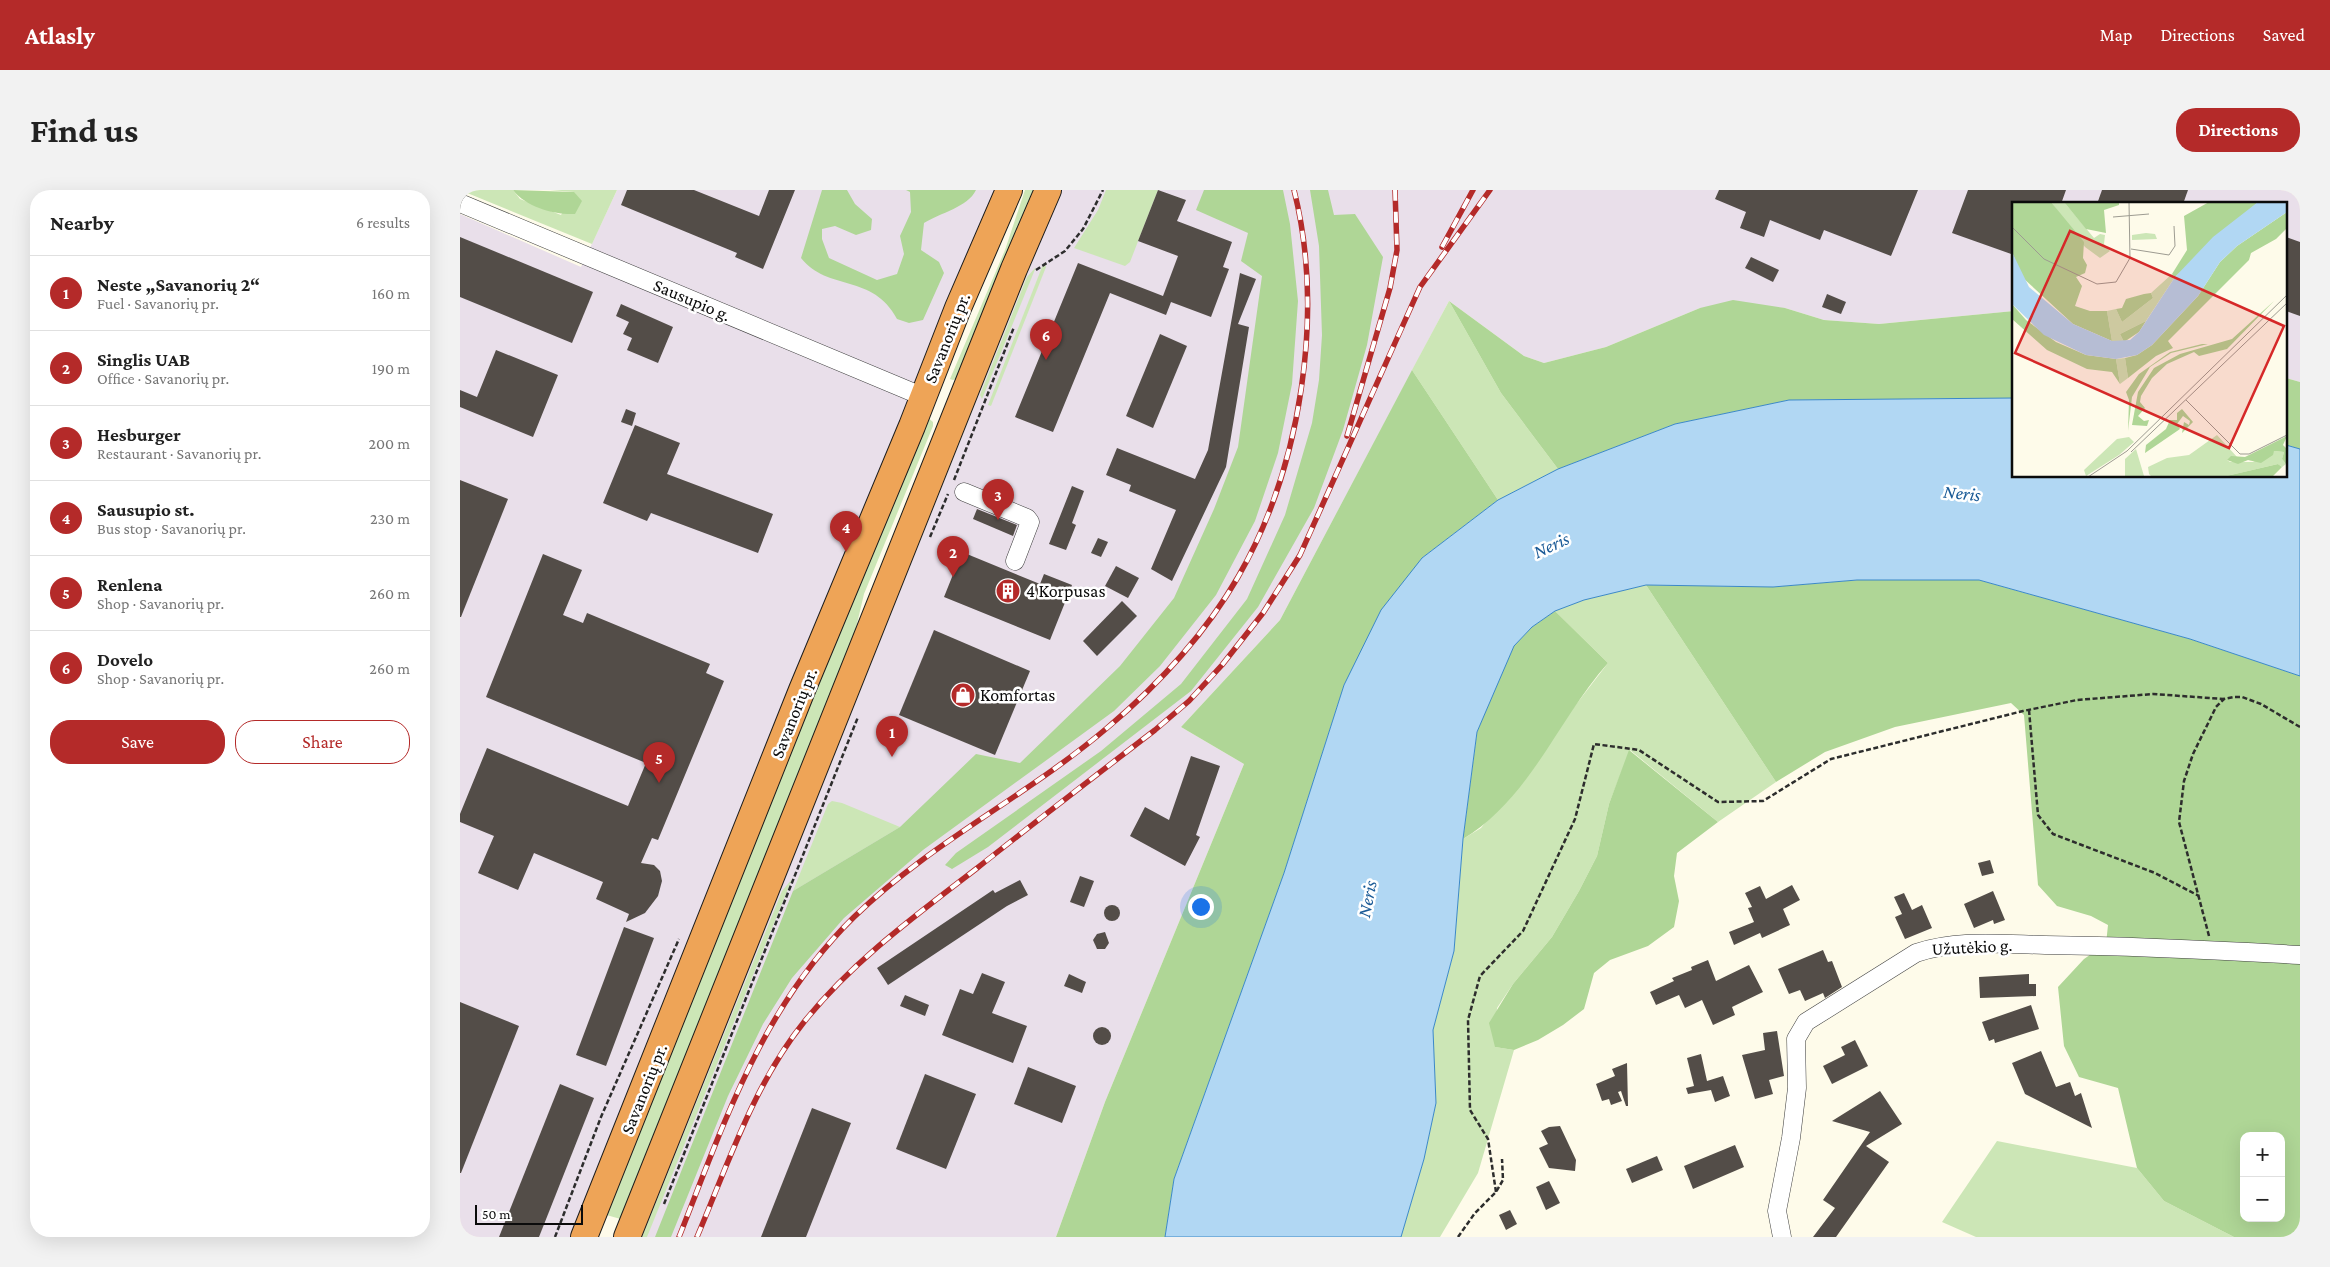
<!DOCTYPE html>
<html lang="en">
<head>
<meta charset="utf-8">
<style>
	:root { --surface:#fff; --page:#f2f2f2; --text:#222; --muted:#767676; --line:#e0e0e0; --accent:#b42a29 }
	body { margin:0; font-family:"Crimson Pro",serif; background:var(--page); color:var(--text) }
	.controls { position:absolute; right:15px; bottom:15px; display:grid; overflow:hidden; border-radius:10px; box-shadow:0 5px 20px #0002 }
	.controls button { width:45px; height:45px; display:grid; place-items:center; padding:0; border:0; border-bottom:1px solid var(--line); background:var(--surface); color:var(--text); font:25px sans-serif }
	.scale { position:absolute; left:15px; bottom:12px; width:108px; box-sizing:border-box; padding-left:5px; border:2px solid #0b0b0b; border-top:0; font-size:14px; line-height:18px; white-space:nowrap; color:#0b0b0b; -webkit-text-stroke:4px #fff; paint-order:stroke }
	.you { position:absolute; left:740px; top:716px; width:18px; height:18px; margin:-12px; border:4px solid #fff; border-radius:50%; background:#1a73e8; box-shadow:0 0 0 8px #1a73e833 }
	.badge { display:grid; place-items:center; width:32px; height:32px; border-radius:50%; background:var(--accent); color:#fff; font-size:16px; font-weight:700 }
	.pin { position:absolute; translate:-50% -41px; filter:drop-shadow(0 1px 2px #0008) }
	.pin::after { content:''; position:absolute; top:26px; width:18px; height:15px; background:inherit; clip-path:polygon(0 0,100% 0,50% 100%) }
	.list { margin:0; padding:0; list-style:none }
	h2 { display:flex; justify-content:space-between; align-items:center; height:65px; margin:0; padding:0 20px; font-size:21px }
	h2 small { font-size:16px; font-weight:400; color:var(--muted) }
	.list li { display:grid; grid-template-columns:32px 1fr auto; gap:15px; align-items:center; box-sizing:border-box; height:75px; padding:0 20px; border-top:1px solid var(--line) }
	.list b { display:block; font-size:19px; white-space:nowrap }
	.list p { margin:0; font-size:16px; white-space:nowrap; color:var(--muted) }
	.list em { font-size:16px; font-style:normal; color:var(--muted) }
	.actions { display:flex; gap:10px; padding:15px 20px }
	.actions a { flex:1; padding:11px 0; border:1px solid var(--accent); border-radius:20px; text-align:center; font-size:18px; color:var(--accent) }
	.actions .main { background:var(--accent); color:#fff }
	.map { position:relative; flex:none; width:1840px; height:1047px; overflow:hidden; border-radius:20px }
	header { display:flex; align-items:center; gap:30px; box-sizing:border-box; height:70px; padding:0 25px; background:var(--accent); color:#fff }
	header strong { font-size:24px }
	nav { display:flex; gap:28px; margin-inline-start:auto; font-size:18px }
	.intro { display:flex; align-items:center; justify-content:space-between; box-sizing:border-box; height:120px; padding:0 30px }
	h1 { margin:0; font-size:35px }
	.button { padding:12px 22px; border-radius:20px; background:var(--accent); color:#fff; font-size:18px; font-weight:700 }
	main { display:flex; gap:30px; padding:0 30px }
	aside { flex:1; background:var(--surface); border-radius:20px; box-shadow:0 5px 20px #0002 }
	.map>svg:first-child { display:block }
	.industrial { fill:#e9dfea }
	.green { fill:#cce6b6 }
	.forest { fill:#afd696; fill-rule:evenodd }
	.water { fill:#b1d7f3; stroke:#3b88c7 }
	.building { fill:#534d48 }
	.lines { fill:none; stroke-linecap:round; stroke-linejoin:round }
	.minor-casing { stroke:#3e3e3e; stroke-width:19 }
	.highway-casing { stroke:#1c1c1c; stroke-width:28 }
	.path { stroke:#2d2d2d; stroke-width:2.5; stroke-dasharray:5 2.5; stroke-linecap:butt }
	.minor { stroke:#fff; stroke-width:18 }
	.highway { stroke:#eea457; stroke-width:26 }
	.rail-casing { stroke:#b42a29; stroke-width:5.5 }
	.rail { stroke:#fff; stroke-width:4; stroke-dasharray:11; stroke-linecap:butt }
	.labels { text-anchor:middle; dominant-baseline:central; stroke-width:5; stroke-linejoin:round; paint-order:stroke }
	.street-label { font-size:18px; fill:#0b0b0b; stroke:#fff }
	.poi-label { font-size:18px; fill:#0b0b0b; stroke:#fff; text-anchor:start }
	.water-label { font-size:19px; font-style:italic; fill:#1a5a96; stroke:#fff }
	.inset-road { fill:none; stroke:#9d9b91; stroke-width:1 }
	.view { fill:#d62828; fill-opacity:0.15; stroke:#d62828; stroke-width:2.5 }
	.inset-edge { fill:none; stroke:#0b0b0b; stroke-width:2.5 }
</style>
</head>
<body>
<header>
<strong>Atlasly</strong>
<nav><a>Map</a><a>Directions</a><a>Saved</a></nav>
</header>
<div class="intro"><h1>Find us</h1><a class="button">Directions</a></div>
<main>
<aside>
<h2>Nearby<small>6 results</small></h2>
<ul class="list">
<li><span class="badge">1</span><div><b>Neste „Savanorių 2“</b><p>Fuel · Savanorių pr.</p></div><em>160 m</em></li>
<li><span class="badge">2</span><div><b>Singlis UAB</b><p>Office · Savanorių pr.</p></div><em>190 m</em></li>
<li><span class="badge">3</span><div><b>Hesburger</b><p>Restaurant · Savanorių pr.</p></div><em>200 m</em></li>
<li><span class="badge">4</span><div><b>Sausupio st.</b><p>Bus stop · Savanorių pr.</p></div><em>230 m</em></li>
<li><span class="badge">5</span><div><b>Renlena</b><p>Shop · Savanorių pr.</p></div><em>260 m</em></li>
<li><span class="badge">6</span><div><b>Dovelo</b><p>Shop · Savanorių pr.</p></div><em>260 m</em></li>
</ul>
<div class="actions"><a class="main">Save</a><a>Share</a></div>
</aside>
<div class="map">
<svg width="1840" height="1047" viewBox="0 0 1840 1047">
	<rect width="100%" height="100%" fill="#fefbea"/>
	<g class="industrial">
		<path d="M157,0h385l-428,1047h-114v-1023l121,53z"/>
		<path d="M601,0h1239v192l-14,-4v-174h-272v107l-135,13 -55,-4 -39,-12h-85l-94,39 -62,16 -20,-7 -75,-55 -169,319 -99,107 63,37 -139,338 -49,135h-415z"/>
	</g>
	<g class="green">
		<path d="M0,0h53l7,9 41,16 13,-23 -24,-2h67l-25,54z"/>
		<path d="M565,0h8l-74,188 -6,2 -3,-1 55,-129z"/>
		<path d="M646,0h52l-28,72 -5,4 -51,-18 24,-38z"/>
		<path d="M585,75l1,2 -55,139 -3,-1 54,-138z"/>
		<path d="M576,77l-54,132 -2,-4 47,-118z"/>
		<path d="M989,111l52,92 57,76 -60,31 -86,-130z"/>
		<path d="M468,228l5,4v4l-69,168 -13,55 -227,571 -21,-6 304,-750z"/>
		<path d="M1186,395l130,197 -58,40 -88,-72 -21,54 -12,52 -18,35 -27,46 -39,47 -16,24 -2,39 19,3 -36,123 -38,64h-39l23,-78 12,-56 -3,-73 21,-79 9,-112 18,-11 127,-165 -53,-52 29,-11z"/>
		<path d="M372,611l10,2 58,24 -107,64 35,-87z"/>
		<path d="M332,689l-145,358h-5l140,-346z"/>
		<path d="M1537,951l140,27 27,33 70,36h-258l-34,-15z"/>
	</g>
	<g class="forest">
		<path d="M53,0l61,2 8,9 -7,13c-21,1 -49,-7 -62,-24z"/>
		<path d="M362,0h25l8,14 17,15 -1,11 -15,5 -21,-9 -13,3v10l7,19 48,22 20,-6 7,-20 -4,-18 11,-24 -1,-20 -4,-2h70c-8,17 -36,23 -52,33l-3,27 18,12 5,11 -21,47 -14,3 -12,-4c-24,-46 -69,-27 -96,-61z"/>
		<path d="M744,0h79l7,34 8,77 -6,83 -14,69 -23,68 -39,74 -56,71 -46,45 -191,139 -79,68 -52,60 -29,46 -35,72 -57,141h-16l138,-346 107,-64 76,-73 44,9 100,-97 54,-68 40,-89 24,-62 24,-171 -21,-15 7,-28 -52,-23z"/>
		<path d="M850,0h18l6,25 21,-1 28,43 -16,88 -24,85 -29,78 -56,99 -67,84 -203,156 -36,22 -7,-4 11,-12 145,-102 80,-67 66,-85 38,-84 27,-92 7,-43 3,-45 -3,-89z"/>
		<path d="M1273,110l52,8 39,12 55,4 135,-13v87l-225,2 -114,24 -117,45 -57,-76 -52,-92 75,55 20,7 62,-16 94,-39z"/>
		<path d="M952,180l86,130 -76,58 -78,127 -60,188 -110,306 -9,58h-109l49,-135 139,-338 -63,-37 99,-107z"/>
		<path d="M1826,188l14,4v67l-14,-4z"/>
		<path d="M1397,390h122l211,59 110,37v561h-66l-70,-36 -27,-33 -19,-80 -39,-11 -15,-31 -6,-59 26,-28 22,-15 2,-19 -17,-9 -34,-10 -19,-21 -14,-170 -13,-12 -116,24 -70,25 -49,30 -130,-197 127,2zM1784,946h37v82h-37z"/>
		<path d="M1095,421l53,52c-50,56 -78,136 -145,176l14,-107 20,-49 17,-37 18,-19z"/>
		<path d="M1169,560l89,72 -41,31 -3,23 5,25 -5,26 -26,19 -38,14 -16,13 -10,36 -21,16 -25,15 -24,10 -19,-3 -6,-24 24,-39 39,-47 27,-46 18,-35 12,-52z"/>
	</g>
	<path class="water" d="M1554,208v78h272v-31l14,4v227l-110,-37 -211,-59h-122l-84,7 -127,-2 -62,15 -29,11 -23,16 -18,19 -37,86 -14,107 -9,112 -21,79 3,73 -12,56 -23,78h-236l9,-58 110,-306 60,-188 37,-75 41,-52 76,-58 60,-31 117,-45 114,-24z"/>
	<g class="building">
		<path d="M167,0h67l65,26 10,-26h26l-32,79 -28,-12 2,-4 -116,-48z"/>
		<path d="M698,0l28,10 -9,21 55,21 -9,25 6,2 -18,48 -40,-15 -5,13 -56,-22 -57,139 -38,-15 63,-154 85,33 15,-40 -40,-15z"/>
		<path d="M1259,0h199l-27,66 -67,-26 -4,10 -50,-20 -6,17 -24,-9 6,-16 -31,-13z"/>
		<path d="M1508,0h98l-5,14h-47v51l-62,-22z"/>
		<path d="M1642,0h86l-5,14h-86z"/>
		<path d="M0,47l133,55 -21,51 -112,-46z"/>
		<path d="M1826,47l14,5v74l-14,-5z"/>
		<path d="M1291,67l28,13 -6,12 -28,-14z"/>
		<path d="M780,83l16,6 -18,45 11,3 -23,140 -54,114 -21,-12 25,-59 -47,-19 2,-6 -25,-10 11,-27 78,31 13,-29z"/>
		<path d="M1367,104l19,8 -5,12 -19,-7z"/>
		<path d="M161,114l52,23 -15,36 -31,-13 5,-12 -9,-4 6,-12 -13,-6z"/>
		<path d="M700,144l27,12 -34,82 -27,-12z"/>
		<path d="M36,160l62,25 -25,62 -73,-30v-17l17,7z"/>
		<path d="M166,219l10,4 -4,13 -11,-4z"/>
		<path d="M175,235l45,18 -13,31 106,40 -15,39 -107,-40 -4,8 -44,-18z"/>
		<path d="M0,290l48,19 -47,118h-1z"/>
		<path d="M612,296l12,5 -12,32 4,2 -10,25 -17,-6z"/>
		<path d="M517,319l40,16 -4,11 -40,-17z"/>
		<path d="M638,348l10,4 -7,15 -10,-4z"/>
		<path d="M502,362l78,32 4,-10 28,11 -22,55 -106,-43z"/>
		<path d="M83,364l39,16 -19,45 20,8 4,-10 123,51 -4,9 18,8 -66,159 -6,-2 -11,25 13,2 6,6 2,10 -4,15 -13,17 -19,9 3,-8 -33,-15 7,-17 -69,-29 -16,37 -40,-17 16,-37 -34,-14v-8l27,-66 141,58 18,-43 -160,-66z"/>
		<path d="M656,376l23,12 -11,20 -23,-12z"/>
		<path d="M662,411l15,15 -40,40 -14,-15z"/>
		<path d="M474,440l96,41 -35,84 -96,-40z"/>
		<path d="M731,566l29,10 -24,69 4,2 -15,29 -55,-30 15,-29 24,13z"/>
		<path d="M1530,670l4,13 -12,3 -4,-13z"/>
		<path d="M620,686l14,5 -10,26 -14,-5z"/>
		<path d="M560,690l8,15 -21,11 -119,79 -11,-17 116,-78 2,3z"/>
		<path d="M1332,695l8,15 -17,9 7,16 -28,13 -2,-5 -26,12 -5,-13 25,-10 -6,-14 4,-1 -7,-14 15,-7 6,13z"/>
		<path d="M1533,701l12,29 -11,4 -1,-4 -19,8 -10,-24z"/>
		<path d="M1444,703l8,17 10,-5 10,23 -27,11 -10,-22 7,-3 -8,-17z"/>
		<circle cx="652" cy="723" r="8"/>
		<path d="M164,737l30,11 -48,128 -30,-11z"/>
		<path d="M645,742l4,11 -4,6h-8l-4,-9 4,-6z"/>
		<path d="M1363,760l5,12 4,-1 10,26 -17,11 -2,-5 -18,8 -5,-11 -11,4 -11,-25z"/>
		<path d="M1248,770l8,21 33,-16 14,27 -31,15 3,8 -22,10 -11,-25 -17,8 -6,-13 -23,10 -6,-13 24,-11 -2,-3 20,-8 -1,-3z"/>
		<path d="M522,783l23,9 -13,31 35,13 -14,37 -71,-28 18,-46 13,5z"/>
		<path d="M609,784l17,8 -4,11 -18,-7z"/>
		<path d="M1569,784v10h7v12l-56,2 -1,-21z"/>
		<path d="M445,805l24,10 -4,11 -25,-10z"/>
		<path d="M0,812l59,24 -58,147h-1z"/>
		<path d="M1571,815l8,24 -44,14 -1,-4 -5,2 -7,-19z"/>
		<circle cx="642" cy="846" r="9"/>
		<path d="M1317,841l7,45 -15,4 4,14 -18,5 -13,-44 23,-5 -2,-17z"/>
		<path d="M1395,850l13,26 -36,18 -9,-18 22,-11 -4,-8z"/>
		<path d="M1581,861l15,36 14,-5 5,14 6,-3 11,35 -67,-34 -13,-31z"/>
		<path d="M1241,864l6,27 16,-5 7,20 -15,6 -4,-12 -23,4 -2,-6 8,-2 -7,-28z"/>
		<path d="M1167,873l1,43h-2l-5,-15 -3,1 4,9 -11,4 -2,-6 -7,2 -6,-17 19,-8 -3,-7z"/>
		<path d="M568,877l48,19 -14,37 -48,-19z"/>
		<path d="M465,884l51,20 -30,75 -50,-20z"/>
		<path d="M100,894l34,14 -55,139h-40z"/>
		<path d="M1420,901l22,33 -36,22 23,16 -53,75h-23l22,-29 -12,-8 47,-68 -38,-11z"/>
		<path d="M352,918l39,15 -45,114h-45z"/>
		<path d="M1100,936l16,34 -1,11 -26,-3 -10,-20 9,-4 -7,-13 8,-4z"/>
		<path d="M1275,955l9,22 -51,22 -9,-23z"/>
		<path d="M1197,966l6,14 -31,13 -6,-14z"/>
		<path d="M1089,991l11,22 -14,7 -10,-23z"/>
		<path d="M1050,1020l7,14 -11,6 -7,-15z"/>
	</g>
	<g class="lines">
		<defs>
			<g id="minor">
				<path d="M0,13l464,194"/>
				<path d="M504,302l63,26 3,4 -15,39"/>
				<path d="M1322,1047l-5,-26 14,-73 6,-50 -1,-49 10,-17 110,-69c41,-14 86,-9 129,-8 85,1 170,5 255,10"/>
			</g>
			<g id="highway">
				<path d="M124,1047l218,-547 110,-264 46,-118 51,-118"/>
				<path d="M167,1047l387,-968 34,-79"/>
			</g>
		</defs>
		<use href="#minor" class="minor-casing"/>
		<use href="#highway" class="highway-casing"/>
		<g class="path">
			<path d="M576,80l29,-19 18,-22 20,-39"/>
			<path d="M494,290l60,-153"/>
			<path d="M470,347l18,-43"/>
			<path d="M1569,520l9,105 15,19 102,39 44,23"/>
			<path d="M1749,746l-30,-114 5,-41 9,-27 23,-47 8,-8 10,-2h8l19,7 39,23"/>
			<path d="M1036,1002l-8,-53 -18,-29 -2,-90 12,-44 43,-45 52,-112 19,-75 45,6 79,52 45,-1 68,-42 192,-48 54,-11 76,-6 71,5"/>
			<path d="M204,1014l194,-487"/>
			<path d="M95,1047l46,-120 78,-178"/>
			<path d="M998,1047l17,-24 21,-21 7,-12 -1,-21"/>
		</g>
		<use href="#minor" class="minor"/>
		<use href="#highway" class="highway"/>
		<defs>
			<g id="rail">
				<path d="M982,57l31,-57"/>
				<path d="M887,246l43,-148 7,-38 -2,-60"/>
				<path d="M219,1047c46,-116 83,-230 175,-320 76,-74 173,-121 253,-189 50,-42 98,-94 131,-151 63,-109 87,-264 56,-387"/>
				<path d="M237,1047c31,-73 57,-153 107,-215 49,-61 111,-106 172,-153 59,-47 119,-93 179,-139l34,-29 33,-36 41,-52 37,-58 120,-268 70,-97"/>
			</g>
		</defs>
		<use href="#rail" class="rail-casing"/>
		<use href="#rail" class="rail"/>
	</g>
	<defs>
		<symbol id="building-disc" viewBox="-11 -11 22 22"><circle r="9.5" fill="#b42a29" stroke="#fff"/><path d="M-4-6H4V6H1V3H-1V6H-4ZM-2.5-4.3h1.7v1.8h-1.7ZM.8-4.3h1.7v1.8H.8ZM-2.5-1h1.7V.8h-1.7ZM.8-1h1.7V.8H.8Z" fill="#fff"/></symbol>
		<symbol id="shop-disc" viewBox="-11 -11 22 22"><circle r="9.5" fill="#b42a29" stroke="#fff"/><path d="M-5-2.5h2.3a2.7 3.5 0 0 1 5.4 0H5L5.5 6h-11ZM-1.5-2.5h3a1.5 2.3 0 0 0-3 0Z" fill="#fff"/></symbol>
	</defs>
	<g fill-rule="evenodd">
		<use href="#building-disc" x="534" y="387" width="28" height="28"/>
		<use href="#shop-disc" x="489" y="491" width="28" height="28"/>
	</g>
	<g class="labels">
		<g class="street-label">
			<text transform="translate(232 110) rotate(23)">Sausupio g.</text>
			<text transform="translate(487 148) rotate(-68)">Savanorių pr.</text>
			<text transform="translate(334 523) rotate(-68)">Savanorių pr.</text>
			<text transform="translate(1512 757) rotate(-3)">Užutėkio g.</text>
			<text transform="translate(184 899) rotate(-68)">Savanorių pr.</text>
		</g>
		<g class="poi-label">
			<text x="566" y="401">4 Korpusas</text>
			<text x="520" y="505">Komfortas</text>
		</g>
		<g class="water-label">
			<text transform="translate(1502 303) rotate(6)">Neris</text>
			<text transform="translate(1091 355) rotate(-25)">Neris</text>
			<text transform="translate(907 709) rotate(-79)">Neris</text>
		</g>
	</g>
	<g transform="translate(1552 12)">
		<rect width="275" height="275" fill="#fefbea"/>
		<path d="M39,0h13l30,36 6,-4 5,1 -1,9 6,7 -10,7 -15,-11zM134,31l9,1 2,5 -25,1v-5zM160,72l3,3 -29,44 -26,13 4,8 -12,-1 -5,-30 9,-2 6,13 31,-24 -2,-5zM113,156l3,20 -8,6 -4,-25zM205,233l20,22 -10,3 3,2h23l21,-11 10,1 -2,7 4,5 -4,3 -4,-3 -56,13h-70l-3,-3 -1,-7 19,-9 22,-3zM117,235l5,5 -15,13 -33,21 -2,-6 33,-31zM124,247l8,27 -19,1v-18z" fill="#cce6b6"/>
		<path d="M0,0h39l33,40 -1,16 4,7 -2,8 -9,4 6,9 -7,20 15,5h17l5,30 -39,-17 -51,-47 -10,-25zM52,0h55v3l-15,5 2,23 -20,-4zM197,0h49l-83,75 -3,-3 15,-24 -3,-34zM275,10v16l-11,11 -25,14 -2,7 -81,81 5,7 -17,8 -28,22 -3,-20 12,-3 15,-10 46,-49 22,-34 17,-16zM132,92l7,-1 2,5 -31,24 -6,-13 6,-1 4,-9zM262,99l-47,48 -28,7 -5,-4 -27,12 -15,14 -11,18 -1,6 5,6 -7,8 6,5 5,-1 -2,6 -15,-1 6,-33 16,-24 26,-14 52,-15zM0,102l14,16 30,22 30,13 30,4 4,25 -8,-12 -25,-3 -40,-19 -35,-31zM134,119l-7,11 -15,10 -4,-8zM190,142h6l-37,9 -21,14 -18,30 -4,34 1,-31 -3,-8 13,-18 31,-22zM170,207l11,13 -11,11 2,-11 5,3 1,-4 -7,-5 -6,8 3,5 -35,24 1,-8 20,-16 4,-9h7v-7zM275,234l-4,9 4,4 -1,15 -4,-5 2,-7 -10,-1 -1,4 -12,8 -13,-3 -10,4 -11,-4 4,-4 14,1zM266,262l4,3 -10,10h-50z" fill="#afd696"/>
		<path d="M246,0h29v10l-50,34 -17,16 -22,34 -46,49 -15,10 -21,4 -30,-4 -42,-20 -32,-31v-52l17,35 44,37 39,17 18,-1 9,-8 36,-55 38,-40z" fill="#b1d7f3"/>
		<path class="inset-road" d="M101,15l36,-3M0,25l32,32 53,25 19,-2 14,-24 -1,-56M119,47l38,6 6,-9 -1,-20M174,198l54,54h9l38,-19M119,250l156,-149M76,275l39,-26 160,-156"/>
		<path class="view" d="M58,29l214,95 -55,122 -214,-95z"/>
		<rect width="275" height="275" class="inset-edge"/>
	</g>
</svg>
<div class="controls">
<button>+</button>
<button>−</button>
</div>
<div class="scale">50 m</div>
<div class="you"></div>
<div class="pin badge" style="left:432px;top:567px">1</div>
<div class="pin badge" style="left:493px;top:387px">2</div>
<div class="pin badge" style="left:538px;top:330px">3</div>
<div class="pin badge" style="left:386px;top:362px">4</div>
<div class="pin badge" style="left:199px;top:593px">5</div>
<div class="pin badge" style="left:586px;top:170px">6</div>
</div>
</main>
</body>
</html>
